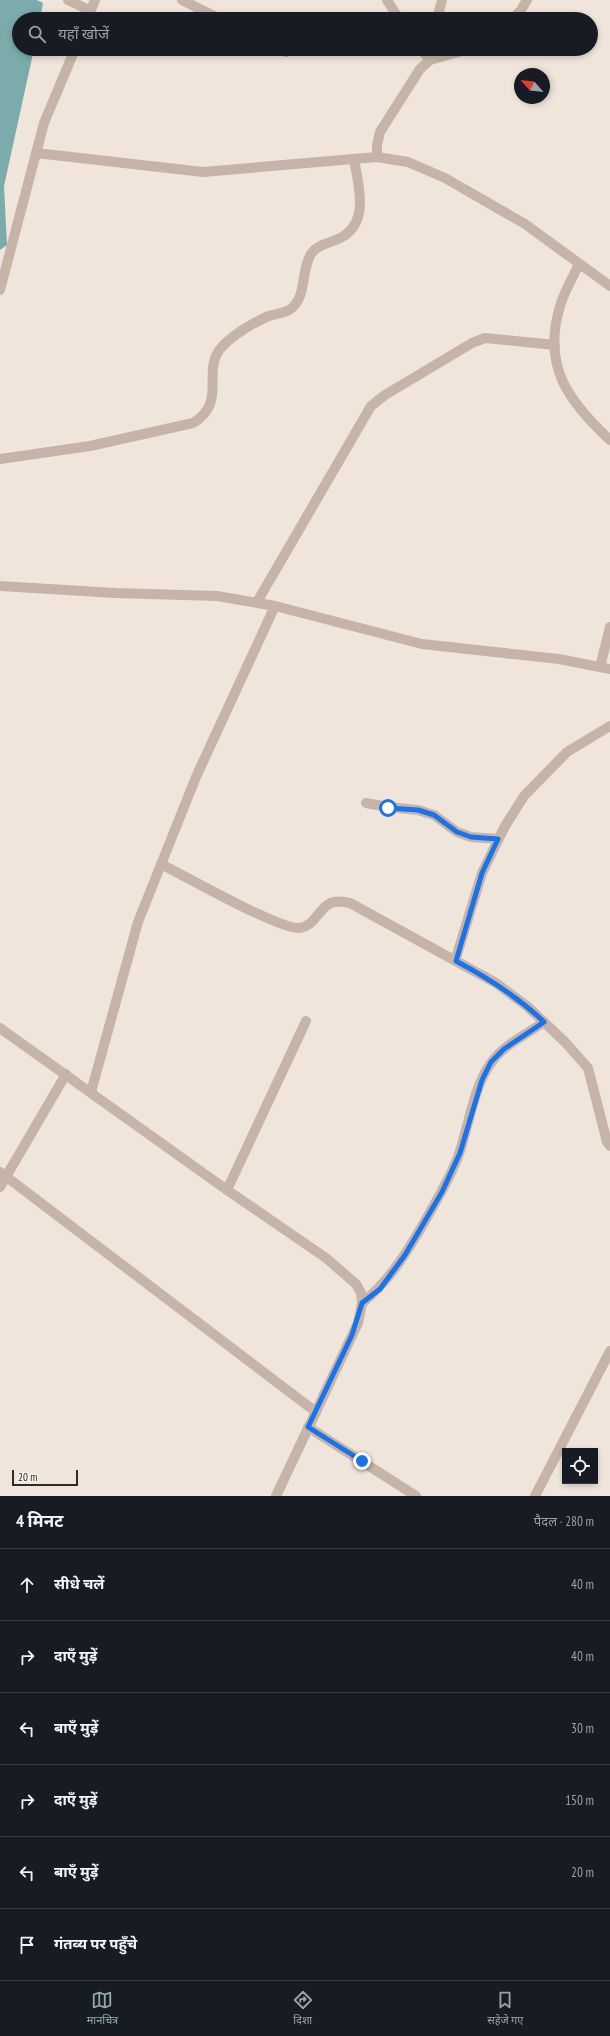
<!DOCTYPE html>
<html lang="hi">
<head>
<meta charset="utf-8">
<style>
	:root { --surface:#171b24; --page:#20242c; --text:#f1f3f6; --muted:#9ea1a6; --line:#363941; --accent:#93abad }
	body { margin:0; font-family:"PT Sans Narrow","Noto Sans Devanagari",sans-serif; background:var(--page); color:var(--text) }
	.controls { position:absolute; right:12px; bottom:12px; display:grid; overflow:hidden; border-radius:0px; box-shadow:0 2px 6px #0003 }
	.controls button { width:36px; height:36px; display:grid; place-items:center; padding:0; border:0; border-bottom:1px solid var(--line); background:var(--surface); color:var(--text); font:20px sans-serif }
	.compass { position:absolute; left:514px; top:68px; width:36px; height:36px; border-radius:50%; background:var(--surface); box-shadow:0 2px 6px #0003; rotate:297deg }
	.scale { position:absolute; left:12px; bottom:10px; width:66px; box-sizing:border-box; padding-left:4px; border:2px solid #342b28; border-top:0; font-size:11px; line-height:14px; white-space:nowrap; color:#342b28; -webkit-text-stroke:3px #f8efe7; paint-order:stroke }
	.stop { position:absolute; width:12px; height:12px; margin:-9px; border:3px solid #1a73e8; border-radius:50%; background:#fff }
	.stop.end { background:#1a73e8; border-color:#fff; box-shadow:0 1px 4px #0008 }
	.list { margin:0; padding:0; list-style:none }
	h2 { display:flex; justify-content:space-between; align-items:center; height:52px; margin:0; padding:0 16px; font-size:17px }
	h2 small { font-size:13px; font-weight:400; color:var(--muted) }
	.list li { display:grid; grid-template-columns:26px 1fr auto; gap:12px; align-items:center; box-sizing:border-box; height:72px; padding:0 16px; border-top:1px solid var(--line) }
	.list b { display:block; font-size:15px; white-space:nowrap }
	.list em { font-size:13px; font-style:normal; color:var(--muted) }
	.icon { flex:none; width:22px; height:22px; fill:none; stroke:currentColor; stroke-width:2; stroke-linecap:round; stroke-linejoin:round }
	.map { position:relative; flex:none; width:610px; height:1496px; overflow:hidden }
	.search { position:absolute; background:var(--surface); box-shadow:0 2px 6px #0003; left:12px; right:12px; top:12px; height:44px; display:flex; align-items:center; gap:10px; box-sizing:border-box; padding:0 14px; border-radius:22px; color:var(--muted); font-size:15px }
	.sheet { height:484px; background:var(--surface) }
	nav { display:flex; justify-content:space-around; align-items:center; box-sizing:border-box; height:56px; border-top:1px solid var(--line); background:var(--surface); font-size:11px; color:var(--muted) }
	nav a { display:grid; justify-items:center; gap:2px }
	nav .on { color:var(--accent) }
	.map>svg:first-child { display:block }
	.water { fill:#7cabab }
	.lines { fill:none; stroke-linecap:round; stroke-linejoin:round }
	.service { stroke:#c7b4a8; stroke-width:10 }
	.minor { stroke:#c7b4a8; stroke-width:10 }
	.route { stroke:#1a73e8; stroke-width:5 }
</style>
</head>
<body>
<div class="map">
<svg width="610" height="1496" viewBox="0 0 610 1496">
	<rect width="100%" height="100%" fill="#f0e5db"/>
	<path class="water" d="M0,0h37l6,3 -3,16h-21v30h15l-30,137 3,59 -7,5z"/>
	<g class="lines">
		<path class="service" d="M308,1427l108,69"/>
		<g class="minor">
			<path d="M68,0l23,11"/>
			<path d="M182,0l38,19"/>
			<path d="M387,0l12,19"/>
			<path d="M87,19l8,-19"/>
			<path d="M437,19l5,-19"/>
			<path d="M513,19l8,-9 6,-10"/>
			<path d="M280,49l6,3"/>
			<path d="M421,49l9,11"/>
			<path d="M36,153l167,19 174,-15 31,5 37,16 80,46 85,62"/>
			<path d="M377,157v-12l3,-13 40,-63 10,-9 39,-11"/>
			<path d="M579,264c-6,13 -15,28 -19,42 -18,60 8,95 50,134"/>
			<path d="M0,290l44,-167 31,-74"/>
			<path d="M0,459l90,-13 103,-23c35,-21 8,-52 28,-75 10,-12 33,-26 48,-32 6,-2 15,-3 20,-6 19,-12 11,-39 22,-56 8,-11 21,-11 31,-17 28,-16 16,-53 12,-78"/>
			<path d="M0,586l115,7 102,3 58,10 147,38 137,15 51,10"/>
			<path d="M257,602l114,-196 14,-11 87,-52 13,-5 70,7"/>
			<path d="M600,667l10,-40"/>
			<path d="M366,803l22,4 30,3 16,5 23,17 14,5 27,2"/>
			<path d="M161,864c24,12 117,65 138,64 15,-1 19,-18 30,-24 6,-4 15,-2 21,-1l146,80 32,24 37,35 23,26 19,74 3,4"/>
			<path d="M455,961l27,-88 23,-47 19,-30 43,-44 43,-26"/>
			<path d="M0,1028l227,162 99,68 30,26 5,9 1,10 -4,20 -82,173"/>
			<path d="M91,1092l47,-170 58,-145 79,-171"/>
			<path d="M0,1172l316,240"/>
			<path d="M0,1187l66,-113"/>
			<path d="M227,1190l79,-169"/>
			<path d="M362,1303c30,-24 48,-56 67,-89 11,-20 24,-41 31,-63 9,-27 14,-65 31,-88 12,-18 36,-29 53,-41"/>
			<path d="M535,1496l75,-145"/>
		</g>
	</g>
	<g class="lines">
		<path class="route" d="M362,1461l-54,-34 44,-92 10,-32 18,-14 25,-34 37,-63 18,-39 22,-73 9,-18 13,-13 40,-27c-27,-26 -56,-44 -88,-61l26,-88 16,-34 -27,-2 -14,-5 -23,-17 -16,-5 -30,-2"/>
	</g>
</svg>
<div class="controls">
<button><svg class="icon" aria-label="locate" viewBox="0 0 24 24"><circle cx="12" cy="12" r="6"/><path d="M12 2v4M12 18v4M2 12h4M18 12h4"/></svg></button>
</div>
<svg class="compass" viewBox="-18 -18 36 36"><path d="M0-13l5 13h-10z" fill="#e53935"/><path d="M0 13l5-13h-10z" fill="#9ea1a6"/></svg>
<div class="scale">20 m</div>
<div class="stop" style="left:388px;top:808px"></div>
<div class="stop end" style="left:362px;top:1461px"></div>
<div class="search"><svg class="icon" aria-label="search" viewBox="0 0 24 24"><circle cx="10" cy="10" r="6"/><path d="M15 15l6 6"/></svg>यहाँ खोजें</div>
</div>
<section class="sheet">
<h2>4 मिनट<small>पैदल · 280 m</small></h2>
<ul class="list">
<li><svg class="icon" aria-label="ahead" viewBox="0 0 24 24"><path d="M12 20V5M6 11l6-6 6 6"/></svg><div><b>सीधे चलें</b></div><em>40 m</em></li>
<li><svg class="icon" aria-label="right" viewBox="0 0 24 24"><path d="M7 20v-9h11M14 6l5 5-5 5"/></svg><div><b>दाएँ मुड़ें</b></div><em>40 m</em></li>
<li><svg class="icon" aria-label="left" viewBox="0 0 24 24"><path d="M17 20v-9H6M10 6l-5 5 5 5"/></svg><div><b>बाएँ मुड़ें</b></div><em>30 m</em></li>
<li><svg class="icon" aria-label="right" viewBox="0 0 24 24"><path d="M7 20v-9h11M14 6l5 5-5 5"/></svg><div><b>दाएँ मुड़ें</b></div><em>150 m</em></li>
<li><svg class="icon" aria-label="left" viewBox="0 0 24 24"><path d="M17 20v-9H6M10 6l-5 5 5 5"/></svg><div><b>बाएँ मुड़ें</b></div><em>20 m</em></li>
<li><svg class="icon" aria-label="arrive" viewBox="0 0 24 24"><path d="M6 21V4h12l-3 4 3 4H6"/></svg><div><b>गंतव्य पर पहुँचे</b></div></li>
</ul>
</section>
<nav>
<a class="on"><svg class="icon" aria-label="map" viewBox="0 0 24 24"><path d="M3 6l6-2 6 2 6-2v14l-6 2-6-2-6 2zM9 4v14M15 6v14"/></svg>मानचित्र</a>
<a><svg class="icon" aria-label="directions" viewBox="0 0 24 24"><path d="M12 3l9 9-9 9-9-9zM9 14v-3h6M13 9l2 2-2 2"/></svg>दिशा</a>
<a><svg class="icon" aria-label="saved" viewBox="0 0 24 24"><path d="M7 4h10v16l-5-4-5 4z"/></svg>सहेजे गए</a>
</nav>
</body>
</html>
